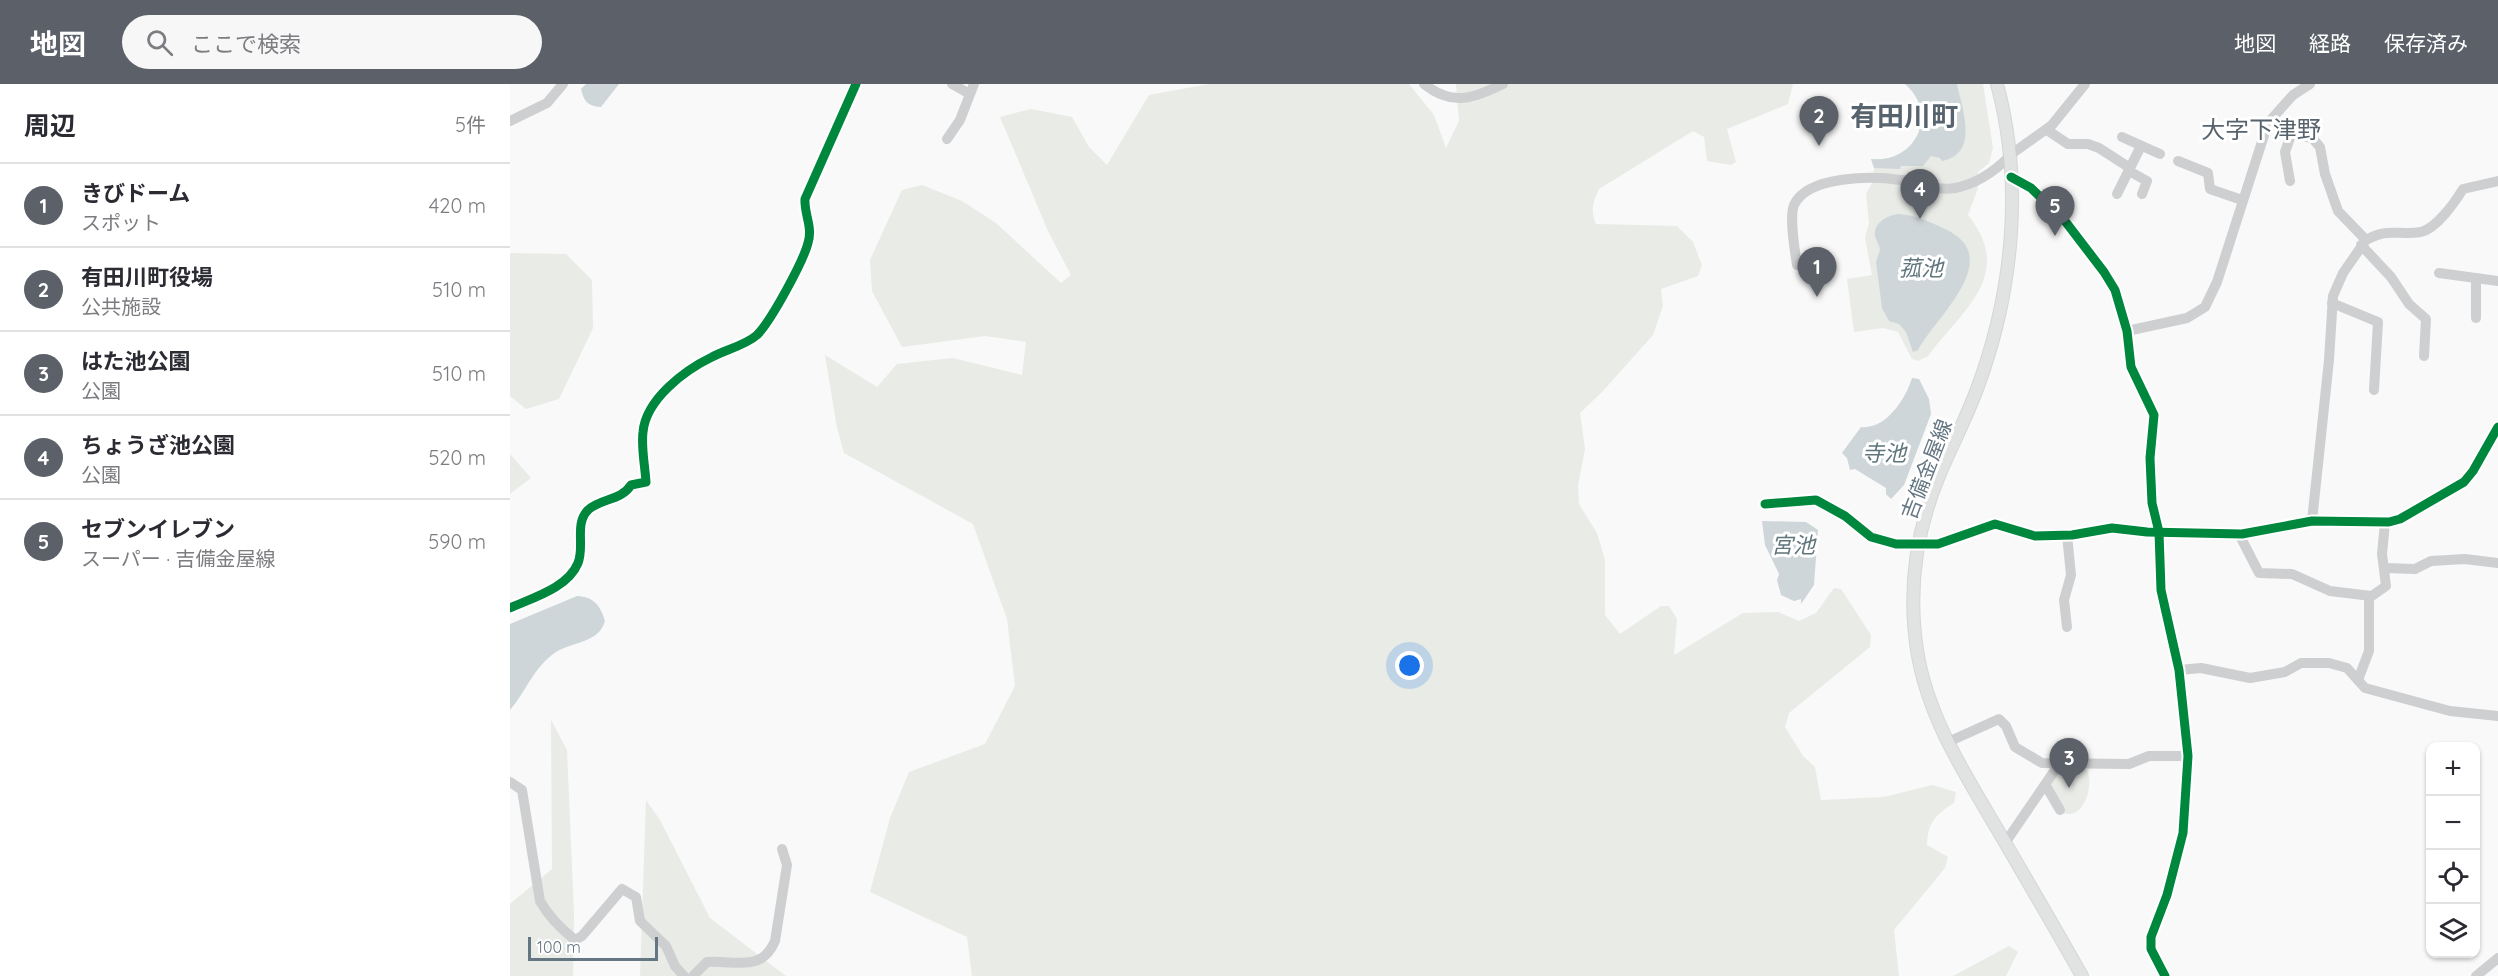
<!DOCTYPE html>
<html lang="ja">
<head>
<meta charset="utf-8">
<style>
	:root { --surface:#fff; --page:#f7f7f7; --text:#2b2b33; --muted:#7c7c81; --line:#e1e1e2; --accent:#5c6169 }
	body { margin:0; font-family:Quicksand,"Noto Sans JP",sans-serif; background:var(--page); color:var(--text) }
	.controls { position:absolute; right:18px; bottom:18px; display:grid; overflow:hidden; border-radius:12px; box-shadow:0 2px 4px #0004 }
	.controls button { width:54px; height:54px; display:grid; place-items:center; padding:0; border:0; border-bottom:2px solid var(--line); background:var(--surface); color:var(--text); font:30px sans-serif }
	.scale { position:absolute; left:18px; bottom:15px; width:130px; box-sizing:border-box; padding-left:6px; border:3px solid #657683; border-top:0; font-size:16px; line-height:21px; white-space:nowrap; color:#657683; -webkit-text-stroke:4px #fff; paint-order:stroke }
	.you { position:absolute; left:900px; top:582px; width:21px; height:21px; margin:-15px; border:4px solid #fff; border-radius:50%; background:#1a73e8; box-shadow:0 0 0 9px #1a73e833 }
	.badge { display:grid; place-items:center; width:39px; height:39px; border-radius:50%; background:var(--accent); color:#fff; font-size:20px; font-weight:700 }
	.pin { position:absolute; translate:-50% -50px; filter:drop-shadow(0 2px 3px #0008) }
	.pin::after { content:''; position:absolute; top:32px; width:21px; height:18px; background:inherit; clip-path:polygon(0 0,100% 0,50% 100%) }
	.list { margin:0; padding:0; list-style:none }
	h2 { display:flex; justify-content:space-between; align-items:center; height:78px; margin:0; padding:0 24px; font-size:26px }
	h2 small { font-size:20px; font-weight:400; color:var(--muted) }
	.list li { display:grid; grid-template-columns:39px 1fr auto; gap:18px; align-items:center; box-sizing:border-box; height:84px; padding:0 24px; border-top:2px solid var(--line) }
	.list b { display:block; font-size:22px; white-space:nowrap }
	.list p { margin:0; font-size:20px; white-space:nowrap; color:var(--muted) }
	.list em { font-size:20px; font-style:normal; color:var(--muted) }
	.icon { flex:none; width:33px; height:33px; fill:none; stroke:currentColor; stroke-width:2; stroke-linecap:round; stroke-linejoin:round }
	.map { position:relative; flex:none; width:1988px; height:892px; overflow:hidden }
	header { display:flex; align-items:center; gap:36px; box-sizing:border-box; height:84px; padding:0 30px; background:var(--accent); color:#fff }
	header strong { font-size:28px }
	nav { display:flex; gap:33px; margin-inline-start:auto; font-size:21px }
	.search { width:420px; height:54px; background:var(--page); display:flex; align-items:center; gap:15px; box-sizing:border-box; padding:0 21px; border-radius:33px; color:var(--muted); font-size:22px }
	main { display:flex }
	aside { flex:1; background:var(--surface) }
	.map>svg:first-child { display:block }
	.green { fill:#e8ebe6 }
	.water { fill:#ced6d9 }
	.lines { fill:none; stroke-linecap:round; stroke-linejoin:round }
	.major-casing { stroke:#d5d6d7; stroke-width:14 }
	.minor { stroke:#cecfd0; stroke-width:10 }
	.major { stroke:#e1e2e2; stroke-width:12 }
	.cycleway-casing { stroke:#fff; stroke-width:13 }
	.cycleway { stroke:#00873e; stroke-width:9 }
	.labels { text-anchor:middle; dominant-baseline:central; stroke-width:6; stroke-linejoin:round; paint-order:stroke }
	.street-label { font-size:21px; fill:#657683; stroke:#fff }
	.water-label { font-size:22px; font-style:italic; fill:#60757c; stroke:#fff }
	.quarter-label { font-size:24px; fill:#57646e; stroke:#fff }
	.district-label { font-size:27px; font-weight:bold; fill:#57646e; stroke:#fff }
</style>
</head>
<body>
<header>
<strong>地図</strong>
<div class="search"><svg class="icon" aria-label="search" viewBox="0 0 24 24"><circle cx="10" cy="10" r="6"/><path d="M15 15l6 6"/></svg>ここで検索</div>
<nav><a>地図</a><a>経路</a><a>保存済み</a></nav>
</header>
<main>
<aside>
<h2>周辺<small>5件</small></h2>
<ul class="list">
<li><span class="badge">1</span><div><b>きびドーム</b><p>スポット</p></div><em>420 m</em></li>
<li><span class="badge">2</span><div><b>有田川町役場</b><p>公共施設</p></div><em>510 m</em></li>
<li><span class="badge">3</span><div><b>はた池公園</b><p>公園</p></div><em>510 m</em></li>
<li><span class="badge">4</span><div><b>ちょうざ池公園</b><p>公園</p></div><em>520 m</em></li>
<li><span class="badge">5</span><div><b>セブンイレブン</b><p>スーパー · 吉備金屋線</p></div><em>590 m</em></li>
</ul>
</aside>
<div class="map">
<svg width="1988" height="892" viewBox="0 0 1988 892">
	<rect width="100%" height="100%" fill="#f9f9f9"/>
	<g class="green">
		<path d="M699,0h200l25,31 12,33 13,-27 -3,-37h337l-5,20 -61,25 9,33 -5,3 -24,-4 -3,-24 -11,-6 -94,58c-6,13 -9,21 -3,35l81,2 16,16 9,23 -4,11 -37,13 2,17 -10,29 -50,56 -23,22 5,36 -7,37 1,18 18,29 8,27v55l15,19 41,-28h8l8,13 -3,36 69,-42 35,-1 21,9 17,-8 18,-25 7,1 30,46 -1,12 -81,66 -4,14 18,29 12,11 6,33 63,-3 48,-12 24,7 -2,11c-19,12 -26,19 -27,42l21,12 -3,11 -51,62 5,46h-927l-5,-39 -97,-45 20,-74 19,-46 76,-28 30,-58 -8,-67 -34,-95 -129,-71 -7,-25 -12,-73 52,32 20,-23 56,-6 69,17 4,-33 -41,-6 -83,11 -30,-56 -2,-31 32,-70 20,-5 40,16 34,22 65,60 10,-8 -23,-44 -48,-114 31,-8 41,8 17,30 18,18 42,-70z"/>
		<path d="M1395,0h78l10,64 -4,15 -11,9v16l-10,27c47,60 -4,93 -40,141l-10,5 -6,-2 -14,-27 -15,-4 -29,4 -7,-53 25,-4 -7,-37 4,-15 -3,-29 6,-11 2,-15 -3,-9c44,5 69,-45 34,-75z"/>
		<path d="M0,169l56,1 26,26 1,48 -34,71 -33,10 -16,-13z"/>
		<path d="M0,370l21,24 -21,16z"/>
		<path d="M41,636l16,30 7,164 -1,62h-63v-72l42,-35z"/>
		<path d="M1551,684h25c8,12 1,40 -12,45 -5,2 -10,0 -15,0l-14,-22z"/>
		<path d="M136,716l14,20 50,98 76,58h-146z"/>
		<path d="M1499,862l9,6 -12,24h-53z"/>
	</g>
	<g class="water">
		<path d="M76,0h33l-18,23c-14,-1 -17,-6 -20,-18z"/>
		<path d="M1395,0h52c6,27 22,70 -15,77l-2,-3 -9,-2 -8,10h-22l-1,3 -26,-1 -3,-9c44,5 69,-45 34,-75z"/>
		<path d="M1388,130c19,1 32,8 49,16 59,29 -13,89 -29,120l-5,2 -7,-20 -7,-8 -10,-3 -7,-13 -6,-46 4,-12c0,-5 -4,-9 -5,-14 -2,-13 13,-21 23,-22z"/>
		<path d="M1402,294l7,1 10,20 2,15 -27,71 -13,14 -5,-5v-6l-31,-19 -5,1 -3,-12 -5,-5 19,-26c25,3 45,-29 51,-49z"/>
		<path d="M1252,437l44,1 12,8 -4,55 -13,19v-5l-7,2 -13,-6 -4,-15 2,-6 -14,-29z"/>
		<path d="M67,512c17,1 23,9 28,25 -6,22 -33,21 -49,31 -23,16 -29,38 -46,58v-86z"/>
	</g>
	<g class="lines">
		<defs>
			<path id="major" d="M1487,0c27,100 16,209 -20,305 -11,30 -26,58 -38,87 -23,55 -31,115 -22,174 10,65 46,121 79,177 29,50 58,99 86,149"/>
		</defs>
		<use href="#major" class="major-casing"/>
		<g class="minor">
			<path d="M442,0l16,9"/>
			<path d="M914,0c29,23 49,14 79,0"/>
			<path d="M0,37l37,-18 16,-19"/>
			<path d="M1758,39l45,16 7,8 5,27 13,37 28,29 -23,33 -10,23 -4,64 -17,161"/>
			<path d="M1537,46l21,14h20l11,4 31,20"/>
			<path d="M1612,53l38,17"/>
			<path d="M437,55l13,-19 14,-36"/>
			<path d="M1500,71l42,-30 33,-41"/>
			<path d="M1668,77l30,12 2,16 32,11"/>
			<path d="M1619,87l18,10 -5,13"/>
			<path d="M1501,93l20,11 34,33 39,51 11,18 12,41 4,36 23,48 -4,43 2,45 7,29 2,58 18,80 9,86 -5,77 -16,62 -16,42v12l14,27"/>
			<path d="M1780,97l-5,-29 7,-20"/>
			<path d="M1607,110l24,-48"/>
			<path d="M1856,156c23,-13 33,-4 55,-8 16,-4 34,-30 42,-43l35,-8"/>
			<path d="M1851,161l30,32 18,27 17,15 -2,37"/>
			<path d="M1287,181c-2,-14 -8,-47 -3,-60 14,-30 79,-29 107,-25 18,3 35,11 54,8 21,-4 40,-17 55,-32"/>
			<path d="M1929,189l59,8"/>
			<path d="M1822,219l46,19 -4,68"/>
			<path d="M1966,234v-40"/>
			<path d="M1617,247l60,-13 18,-11 12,-25 51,-159 25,-28 17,-11"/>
			<path d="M1255,420l51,-4 29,16 26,21 25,7h42l57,-20 40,12 37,-1 40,-7 35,4 95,2 70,-13 77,1 11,-3 64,-37 9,-11 25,-44"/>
			<path d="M1729,450l20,39 33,1 38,17 41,5"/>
			<path d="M1557,451l4,40 -7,25 3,27"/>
			<path d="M1875,484l30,1 16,-8 34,-2 33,4"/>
			<path d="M0,524c22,-10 58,-20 68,-45 7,-17 -4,-39 10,-53 13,-12 33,-9 43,-25l15,-3c-1,-16 -5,-35 -3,-50 3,-33 42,-62 69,-75 13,-7 34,-12 45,-22 14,-14 46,-73 51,-92 5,-16 -4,-29 -3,-44l51,-115"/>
			<path d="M1669,586l22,-2 49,10 35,-6 16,-9h28l18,5 18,20 85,23 48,5"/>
			<path d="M1848,596l11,-29v-53l17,-12 -4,-32 3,-31"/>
			<path d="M1438,658l51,-23 7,7 9,21 27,16 87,1 20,-8h39"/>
			<path d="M0,698l12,8 18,111c9,16 21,28 35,39l7,-4 40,-47 14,8 4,24 26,25 9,20 9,10"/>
			<path d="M1536,702l14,24"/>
			<path d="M1495,759l54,-79"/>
			<path d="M183,892l14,-14c29,-2 54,11 68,-21l12,-76 -5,-16"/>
			<path d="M1966,892l22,-18"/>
		</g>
		<use href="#major" class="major"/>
		<defs>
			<g id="cycleway">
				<path d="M1501,93l20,11 34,33 39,51 11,18 12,41 4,36 23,48 -4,43 2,45 7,29 2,58 18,80 9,86 -5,77 -16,62 -16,42v12l14,27"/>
				<path d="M1255,420l51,-4 29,16 26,21 25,7h42l57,-20 40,12 37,-1 40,-7 35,4 95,2 70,-13 77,1 11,-3 64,-37 9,-11 25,-44"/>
				<path d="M0,524c22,-10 58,-20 68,-45 7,-17 -4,-39 10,-53 13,-12 33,-9 43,-25l15,-3c-1,-16 -5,-35 -3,-50 3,-33 42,-62 69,-75 13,-7 34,-12 45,-22 14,-14 46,-73 51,-92 5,-16 -4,-29 -3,-44l51,-115"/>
			</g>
		</defs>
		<use href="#cycleway" class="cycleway-casing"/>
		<use href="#cycleway" class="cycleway"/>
	</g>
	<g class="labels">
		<g class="street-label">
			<text transform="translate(1416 385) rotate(-69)">吉備金屋線</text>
		</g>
		<g class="water-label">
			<text x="1411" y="184">菰池</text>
			<text x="1374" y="369">寺池</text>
			<text x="1283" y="461">宮池</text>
		</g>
		<g class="quarter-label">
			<text x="1751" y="45">大字下津野</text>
		</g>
		<g class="district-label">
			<text x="1394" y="32">有田川町</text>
		</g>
	</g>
</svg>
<div class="controls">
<button>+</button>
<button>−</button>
<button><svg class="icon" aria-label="locate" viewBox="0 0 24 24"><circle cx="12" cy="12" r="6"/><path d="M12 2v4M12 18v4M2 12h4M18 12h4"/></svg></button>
<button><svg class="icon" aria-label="layers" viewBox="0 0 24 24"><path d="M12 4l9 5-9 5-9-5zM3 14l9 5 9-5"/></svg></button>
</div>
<div class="scale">100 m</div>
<div class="you"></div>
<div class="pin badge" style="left:1307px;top:213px">1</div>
<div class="pin badge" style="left:1309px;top:62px">2</div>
<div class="pin badge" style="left:1559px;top:704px">3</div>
<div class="pin badge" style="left:1410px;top:135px">4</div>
<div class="pin badge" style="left:1545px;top:152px">5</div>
</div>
</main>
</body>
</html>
